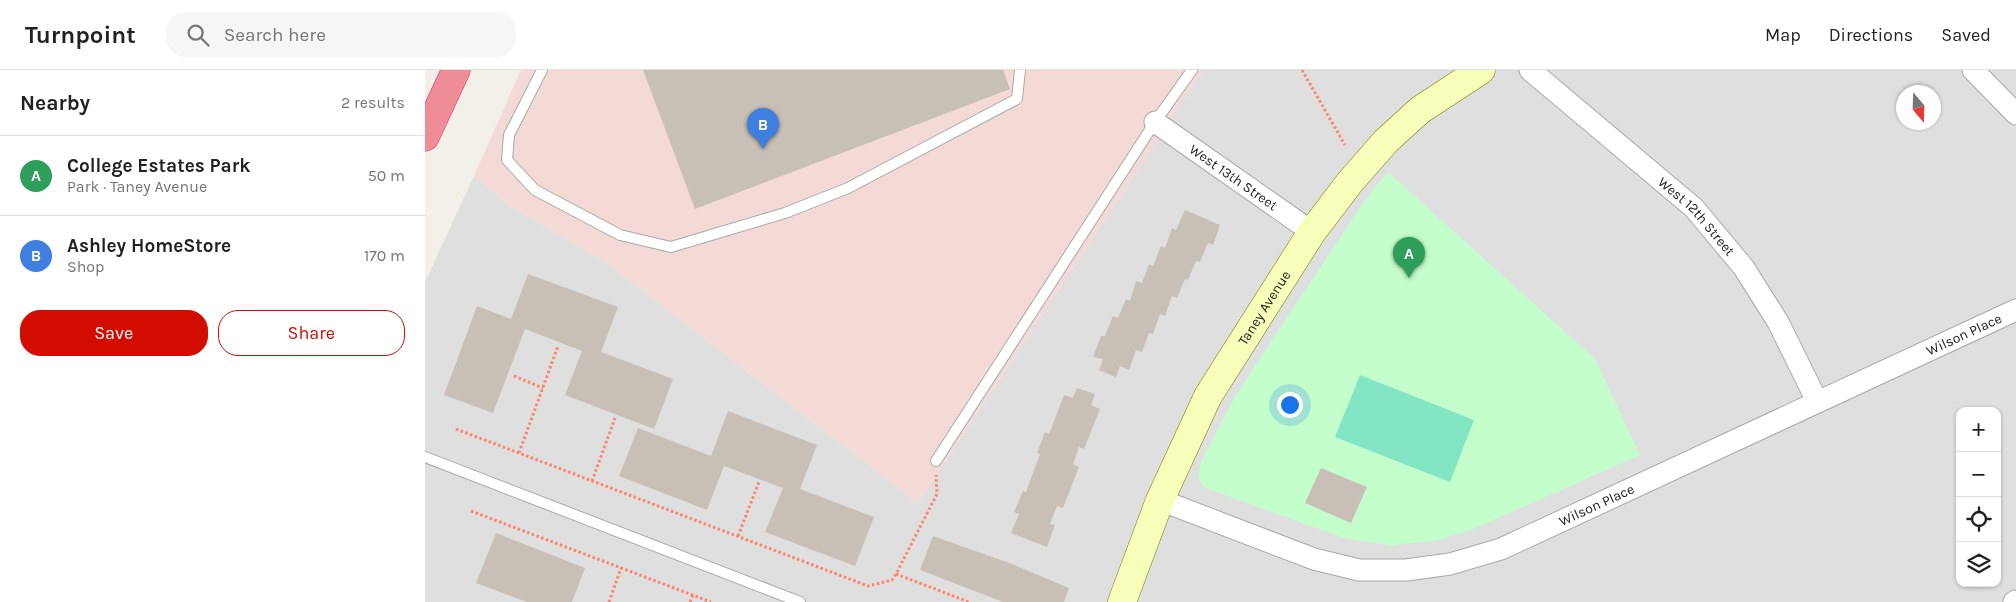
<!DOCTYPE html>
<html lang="en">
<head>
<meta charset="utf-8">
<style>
	:root { --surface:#fff; --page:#f6f6f6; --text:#222; --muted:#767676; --line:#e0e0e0; --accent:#d30c00 }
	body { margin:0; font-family:Karla,sans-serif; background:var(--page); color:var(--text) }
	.controls { position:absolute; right:15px; bottom:15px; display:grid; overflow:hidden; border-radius:10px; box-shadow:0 1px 4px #0004 }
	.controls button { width:45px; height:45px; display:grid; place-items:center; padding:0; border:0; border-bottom:1px solid var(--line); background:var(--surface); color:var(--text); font:25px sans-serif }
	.compass { position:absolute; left:1471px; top:15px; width:45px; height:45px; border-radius:50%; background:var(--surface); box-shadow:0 1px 4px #0004; rotate:161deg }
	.you { position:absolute; left:864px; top:334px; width:18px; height:18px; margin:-12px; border:4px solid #fff; border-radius:50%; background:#1a73e8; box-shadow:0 0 0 8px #1a73e833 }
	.badge { display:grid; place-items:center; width:32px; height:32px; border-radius:50%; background:var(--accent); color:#fff; font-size:16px; font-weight:700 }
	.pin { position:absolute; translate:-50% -41px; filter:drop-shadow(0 1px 2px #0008) }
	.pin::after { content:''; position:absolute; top:26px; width:18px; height:15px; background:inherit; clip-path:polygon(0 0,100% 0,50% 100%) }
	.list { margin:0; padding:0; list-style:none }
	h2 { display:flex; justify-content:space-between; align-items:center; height:65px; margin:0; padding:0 20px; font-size:21px }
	h2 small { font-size:16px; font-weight:400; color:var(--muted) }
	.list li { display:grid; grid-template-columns:32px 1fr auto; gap:15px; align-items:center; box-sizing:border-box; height:80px; padding:0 20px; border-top:1px solid var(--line) }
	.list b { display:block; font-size:19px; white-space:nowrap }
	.list p { margin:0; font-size:16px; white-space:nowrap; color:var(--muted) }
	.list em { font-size:16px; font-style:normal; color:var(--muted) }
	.actions { display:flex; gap:10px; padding:15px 20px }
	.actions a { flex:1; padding:11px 0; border:1px solid var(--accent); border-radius:20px; text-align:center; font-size:18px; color:var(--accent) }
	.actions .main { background:var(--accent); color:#fff }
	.icon { flex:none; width:28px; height:28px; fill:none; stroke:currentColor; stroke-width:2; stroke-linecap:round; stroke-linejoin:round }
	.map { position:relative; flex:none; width:1591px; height:532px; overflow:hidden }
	header { display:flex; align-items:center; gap:30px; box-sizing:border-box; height:70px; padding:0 25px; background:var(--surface); border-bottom:1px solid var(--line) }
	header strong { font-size:24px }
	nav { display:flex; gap:28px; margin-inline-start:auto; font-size:18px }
	.search { width:350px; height:45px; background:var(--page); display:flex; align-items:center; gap:12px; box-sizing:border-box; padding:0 18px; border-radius:20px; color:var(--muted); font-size:19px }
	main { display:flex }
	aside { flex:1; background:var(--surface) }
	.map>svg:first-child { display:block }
	.residential { fill:#e0dfdf; fill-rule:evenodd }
	.commercial { fill:#f4dad7 }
	.park { fill:#c4fdcc }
	.pitch { fill:#82e6c5 }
	.building { fill:#c8c0b7 }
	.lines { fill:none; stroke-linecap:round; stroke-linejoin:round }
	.lane-casing { stroke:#a9a9a9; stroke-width:12 }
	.street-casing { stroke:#a9a9a9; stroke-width:23 }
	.secondary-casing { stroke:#6c8100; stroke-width:29 }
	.highway-casing { stroke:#e81e57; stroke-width:29 }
	.path { stroke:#ff846c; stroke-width:3; stroke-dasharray:2.5 2.5; stroke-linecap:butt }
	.lane { stroke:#fff; stroke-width:10 }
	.street { stroke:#fff; stroke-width:21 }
	.secondary { stroke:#f7feba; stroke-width:28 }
	.highway { stroke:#ee8c98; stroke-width:28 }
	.labels { text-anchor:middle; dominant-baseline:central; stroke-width:5; stroke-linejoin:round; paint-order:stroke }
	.street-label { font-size:14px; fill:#222; stroke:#fff }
</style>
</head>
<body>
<header>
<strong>Turnpoint</strong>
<div class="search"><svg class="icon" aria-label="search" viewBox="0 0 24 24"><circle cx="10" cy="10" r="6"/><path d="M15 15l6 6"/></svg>Search here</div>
<nav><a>Map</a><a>Directions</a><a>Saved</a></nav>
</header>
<main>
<aside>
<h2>Nearby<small>2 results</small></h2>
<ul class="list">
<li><span class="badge" style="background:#2e9e5b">A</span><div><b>College Estates Park</b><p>Park · Taney Avenue</p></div><em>50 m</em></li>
<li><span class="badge" style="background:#3f7fe0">B</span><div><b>Ashley HomeStore</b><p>Shop</p></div><em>170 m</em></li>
</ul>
<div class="actions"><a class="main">Save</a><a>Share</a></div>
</aside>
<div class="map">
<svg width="1591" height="532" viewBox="0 0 1591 532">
	<rect width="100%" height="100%" fill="#f2f0e8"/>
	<path class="residential" d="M778,0h813v532h-1591v-320l49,-106 38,31 95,56 311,240zM1478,22h30v30h-30zM1535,341h37v172h-37z"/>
	<path class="commercial" d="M96,0h682l-285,433 -311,-240 -95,-56 -38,-31z"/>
	<path class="park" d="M963,102l207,187 45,96 -167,74 -38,12 -44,4 -44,-6 -144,-52 -5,-11 4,-17 35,-66 130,-196z"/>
	<path class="pitch" d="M935,305l114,45 -24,62 -115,-45z"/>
	<g class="building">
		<path d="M218,0h360l7,19 -315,120z"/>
		<path d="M760,140l35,15 -7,20 -5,-2 -8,19 -4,-1 -8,19 -3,-1 -8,19 -5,-2 -7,20 -5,-2 -7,20 -4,-1 -7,19 -6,-2 -7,20 -9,-4 -4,11 -17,-7 4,-11 -10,-2 8,-21h4l8,-20 5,2 8,-19 4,2 6,-20 6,2 7,-19 4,2 8,-20 4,2 7,-20 4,2z"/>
		<path d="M103,204l90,33 -17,45 72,27 -19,50 -89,-34 17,-44 -57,-22 -32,84 -49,-18 33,-89 34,13z"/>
		<path d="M652,318l18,6 -4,11 9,4 -16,40 -5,-2 -6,17 6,3 -16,41 -6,-2 -7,18 5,1 -8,22 -36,-14 8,-19 -5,-2 9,-21 3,1 14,-38 -3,-1 8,-21 4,2 15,-39 9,3z"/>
		<path d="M303,341l89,34 -17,44 74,28 -19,49 -90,-34 18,-44 -59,-22 -17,44 -88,-34 19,-48 73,28z"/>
		<path d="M896,398l46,19 -16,36 -46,-20z"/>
		<path d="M71,463l89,35 -13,34h-45l-51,-19z"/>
		<path d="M508,466l79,28 57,24 -5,14h-61l-83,-32z"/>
	</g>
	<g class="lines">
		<defs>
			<g id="lane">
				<path d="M117,0l-33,65 -2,25 28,30 85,45 51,12 114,-34 63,-25 169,-89 3,-29"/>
				<path d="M0,387l375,145"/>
				<path d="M511,391l219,-339 37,-52"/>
			</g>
			<g id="street">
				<path id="s1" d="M1105,0l164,138 50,60 34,54 39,79"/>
				<path d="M1548,0l43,44"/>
				<path id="s2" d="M730,52l157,110"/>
				<path id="s3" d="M735,430l154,59 45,11h47l44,-6 51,-15 515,-239"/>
				<path d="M1589,532l2,-1"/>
			</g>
			<g id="secondary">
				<path id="s4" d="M697,532l38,-102 48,-104 104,-164 38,-50 36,-41 34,-31 61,-40"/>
			</g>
			<path id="highway" d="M0,67l31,-67"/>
		</defs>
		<use href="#lane" class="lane-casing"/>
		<use href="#street" class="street-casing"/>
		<use href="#secondary" class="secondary-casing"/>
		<use href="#highway" class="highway-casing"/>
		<g class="path">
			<path d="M877,0l43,75"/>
			<path d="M89,306l29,12"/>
			<path d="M31,359l412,157 24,-6 4,-6 41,-80 -1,-19"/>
			<path d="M94,383l39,-107"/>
			<path d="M167,411l23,-63"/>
			<path d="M46,441l240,91"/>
			<path d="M313,466l21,-54"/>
			<path d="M471,504l73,28"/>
			<path d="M184,532l12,-34"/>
			<path d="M265,532l3,-7"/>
		</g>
		<use href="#lane" class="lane"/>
		<use href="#street" class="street"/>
		<use href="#secondary" class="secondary"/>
		<use href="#highway" class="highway"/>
	</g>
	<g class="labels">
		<g class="street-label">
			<text stroke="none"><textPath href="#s2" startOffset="96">West 13th Street</textPath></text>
			<text stroke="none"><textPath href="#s1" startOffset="222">West 12th Street</textPath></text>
			<text stroke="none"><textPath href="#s4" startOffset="328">Taney Avenue</textPath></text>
			<text stroke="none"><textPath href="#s3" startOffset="866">Wilson Place</textPath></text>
			<text stroke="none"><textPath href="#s3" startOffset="461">Wilson Place</textPath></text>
		</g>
	</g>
</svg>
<div class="controls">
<button>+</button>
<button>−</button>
<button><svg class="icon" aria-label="locate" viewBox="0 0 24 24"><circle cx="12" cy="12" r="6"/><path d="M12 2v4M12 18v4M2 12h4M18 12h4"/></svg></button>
<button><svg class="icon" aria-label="layers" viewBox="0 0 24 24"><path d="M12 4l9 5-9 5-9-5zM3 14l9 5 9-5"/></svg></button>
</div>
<svg class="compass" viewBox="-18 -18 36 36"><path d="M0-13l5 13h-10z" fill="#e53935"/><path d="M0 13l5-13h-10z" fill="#767676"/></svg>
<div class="you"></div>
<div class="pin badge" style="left:984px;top:208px;background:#2e9e5b">A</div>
<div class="pin badge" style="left:338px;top:79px;background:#3f7fe0">B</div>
</div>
</main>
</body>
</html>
